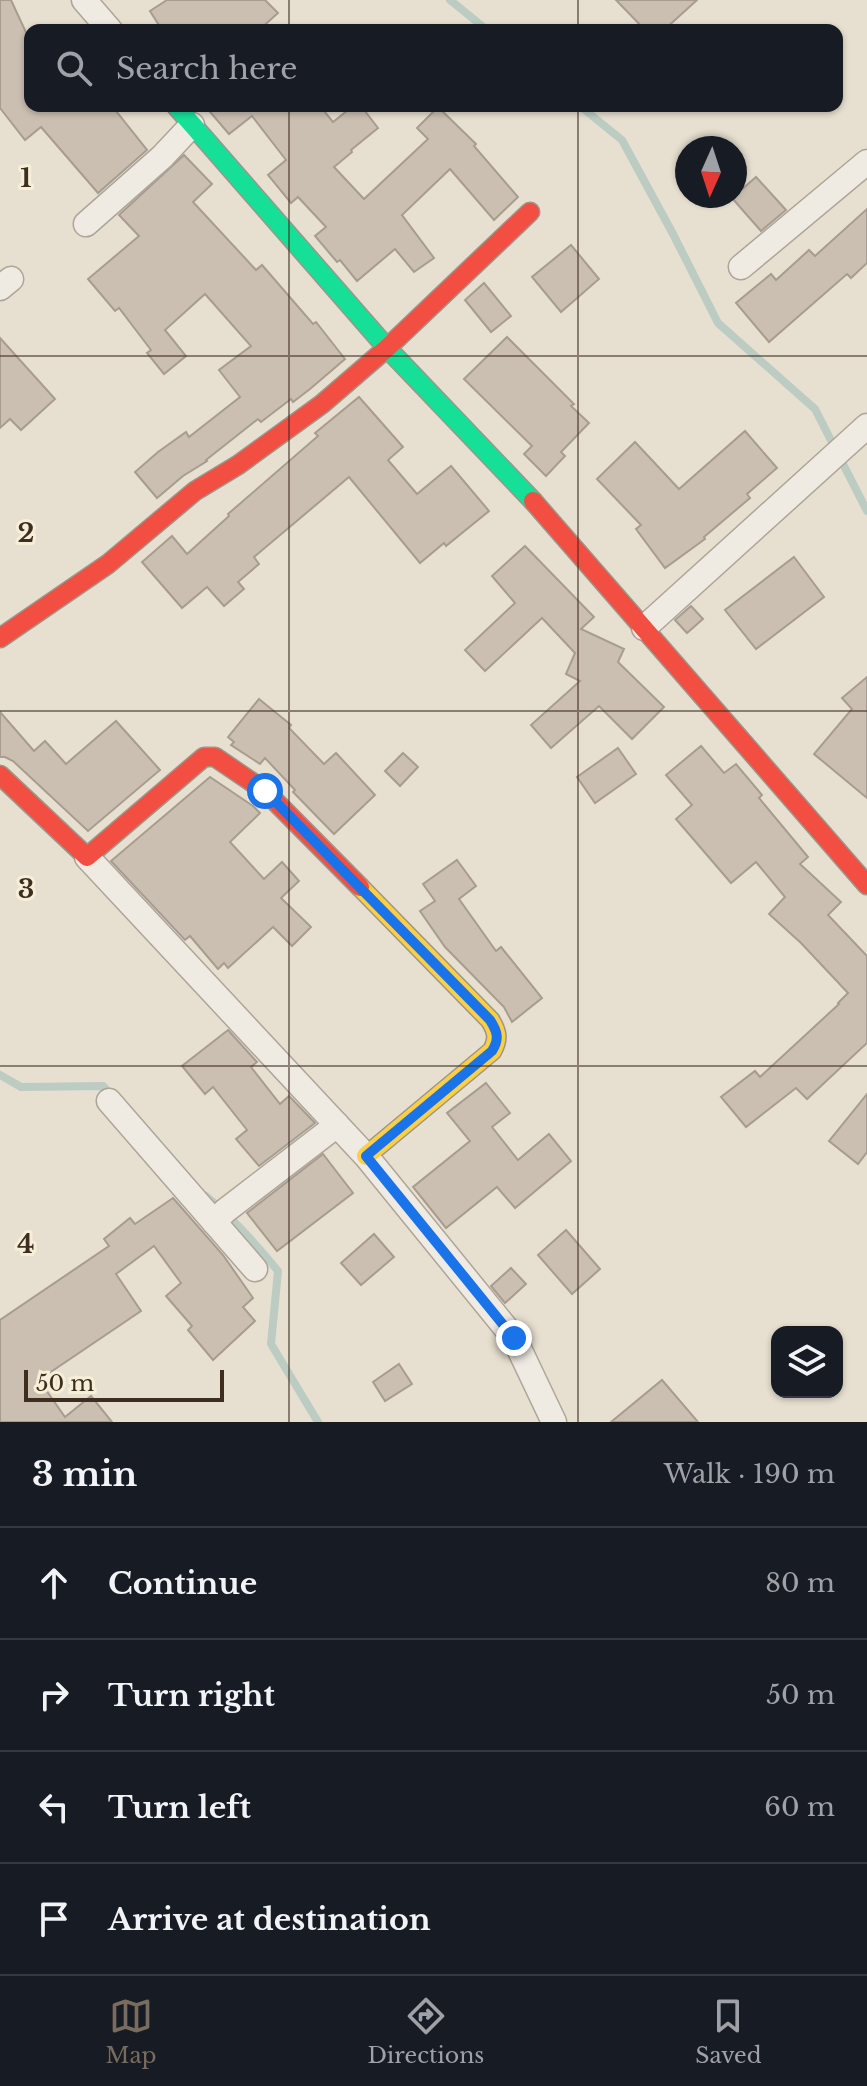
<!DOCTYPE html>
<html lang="en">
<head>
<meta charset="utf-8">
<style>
	:root { --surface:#171b24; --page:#242831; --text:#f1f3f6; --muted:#9ea1a6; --line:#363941; --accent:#786c5e }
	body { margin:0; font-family:"Libre Baskerville",serif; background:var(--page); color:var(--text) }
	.controls { position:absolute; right:24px; bottom:24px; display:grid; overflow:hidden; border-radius:16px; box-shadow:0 2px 6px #0004 }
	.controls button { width:72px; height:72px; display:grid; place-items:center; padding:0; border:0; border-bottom:2px solid var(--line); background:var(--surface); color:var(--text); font:40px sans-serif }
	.compass { position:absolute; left:675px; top:136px; width:72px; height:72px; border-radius:50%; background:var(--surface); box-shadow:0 2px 6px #0004; rotate:183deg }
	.scale { position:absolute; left:24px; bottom:20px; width:200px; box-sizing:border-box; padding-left:8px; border:4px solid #3d2e20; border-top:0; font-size:22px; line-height:28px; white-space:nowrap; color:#3d2e20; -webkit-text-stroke:6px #f7eed8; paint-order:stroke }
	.stop { position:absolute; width:24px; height:24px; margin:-18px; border:6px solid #1a73e8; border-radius:50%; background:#fff }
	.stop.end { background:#1a73e8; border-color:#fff; box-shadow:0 2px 8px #0008 }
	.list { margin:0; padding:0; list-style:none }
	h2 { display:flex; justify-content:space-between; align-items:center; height:104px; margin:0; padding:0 32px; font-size:34px }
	h2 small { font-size:26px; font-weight:400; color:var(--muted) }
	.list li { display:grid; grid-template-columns:52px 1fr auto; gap:24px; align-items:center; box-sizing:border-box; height:112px; padding:0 32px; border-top:2px solid var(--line) }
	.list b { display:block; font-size:30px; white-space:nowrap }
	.list em { font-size:26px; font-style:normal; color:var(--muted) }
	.icon { flex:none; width:44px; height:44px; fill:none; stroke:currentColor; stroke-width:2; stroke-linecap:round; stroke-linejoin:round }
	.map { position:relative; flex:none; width:867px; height:1422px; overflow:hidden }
	.search { position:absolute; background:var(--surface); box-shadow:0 2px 6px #0004; left:24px; right:24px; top:24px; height:88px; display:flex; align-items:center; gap:20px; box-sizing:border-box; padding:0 28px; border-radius:16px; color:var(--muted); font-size:30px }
	.sheet { height:552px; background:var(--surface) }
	nav { display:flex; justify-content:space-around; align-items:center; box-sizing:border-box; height:112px; border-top:2px solid var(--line); background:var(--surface); font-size:22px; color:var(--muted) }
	nav a { display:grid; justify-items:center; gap:4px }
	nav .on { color:var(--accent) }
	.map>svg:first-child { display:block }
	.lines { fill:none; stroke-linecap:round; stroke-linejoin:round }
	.stream { stroke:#bcccc2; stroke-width:8 }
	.building { fill:#cbbfb2; stroke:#a89c90; stroke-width:2 }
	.street-casing { stroke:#ada599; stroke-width:27 }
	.fast-casing { stroke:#9c958a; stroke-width:21 }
	.slow-casing { stroke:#9c958a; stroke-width:21 }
	.jam-casing { stroke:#9c958a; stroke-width:21 }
	.street { stroke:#efebe3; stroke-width:24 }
	.fast { stroke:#16e098; stroke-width:18 }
	.slow { stroke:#ffcf43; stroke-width:18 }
	.jam { stroke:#f24e42; stroke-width:18 }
	.route { stroke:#1a73e8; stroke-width:10 }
	.grid { fill:none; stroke:#3d2e20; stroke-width:2; stroke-opacity:0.55 }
	.grid-label { font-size:26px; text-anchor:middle; font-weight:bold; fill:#3d2e20; stroke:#f7eed8; stroke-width:6; stroke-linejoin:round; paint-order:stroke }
</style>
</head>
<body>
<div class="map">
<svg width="867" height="1422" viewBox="0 0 867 1422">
	<rect width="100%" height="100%" fill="#e7e0d1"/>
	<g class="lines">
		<g class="stream">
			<path d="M450,0l37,30"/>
			<path d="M580,106l42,34 51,94 45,89 97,86 52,102"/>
			<path d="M0,1075l21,12 82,-1 9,10"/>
			<path d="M206,1196c27,22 50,48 72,75l-7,73 47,78"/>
		</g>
	</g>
	<g class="building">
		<path d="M0,0h11l19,41v65h82l35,44 -49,43 -57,-66 -16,13 -25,-32z"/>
		<path d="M167,0h98l13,13 -19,17h-97l-12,-19z"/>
		<path d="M616,0h81l-33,30h-19z"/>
		<path d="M205,106h115l13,16 20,-16h8l17,22 -27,22 1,2 -18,15 30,32 64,-60 -11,-11 21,-21 38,37 -2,2 44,51 -24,23 -44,-51 -48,46 32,43 -20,14 -19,-23 -38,32 -17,-21 -3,2 -22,-26 11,-9 -28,-30 -7,6 -23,-28 18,-15 -34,-44 -23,18z"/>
		<path d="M184,155l28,29 -19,18 63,68 6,-5 51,59 3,-2 29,37 -35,30 -17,13 -2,-3 -30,23 -3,-3 -52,41 1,1 -24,15 -26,22 -22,-26 23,-20 28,-20 3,5 51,-40 -21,-27 32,-24 -46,-52 -40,36 21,26 -22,18 -17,-21 4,-3 -32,-42 -4,3 -27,-32 51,-43 -20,-21z"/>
		<path d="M756,177l30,33 -25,21 -29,-33z"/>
		<path d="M867,209v54l-16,15 -4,-4 -78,68 -33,-39 35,-29 5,6 33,-30 6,6z"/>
		<path d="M571,245l28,34 -38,33 -29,-35z"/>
		<path d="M484,283l27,33 -20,16 -26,-32z"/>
		<path d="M507,337l67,67 -3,2 18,17 -28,29 4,4 -19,20 -22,-22 8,-8 -68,-67z"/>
		<path d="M0,338l55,61 -34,31 -11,-11 -10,9z"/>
		<path d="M359,397l44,50 -15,13 29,34 34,-28 38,45 -43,35 -2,-3 -24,20 -71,-86 -95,80 5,7 -21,18 6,7 -20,17 -17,-19 -25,21 -40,-46 30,-26 15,18 42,-38 -1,-2 90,-78 -3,-3z"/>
		<path d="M745,431l32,37 -30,26 3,4 -46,39 1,2 -40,29 -29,-39 5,-4 -44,-46 38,-37 44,47z"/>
		<path d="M525,546l69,71 -13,12 43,20 -6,13 46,45 -32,32 -33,-33 -48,42 -20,-23 49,-44 -14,-7 9,-21 -33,-35 -57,53 -20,-21 50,-47 -23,-27z"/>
		<path d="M794,557l30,40 -68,52 -31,-39z"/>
		<path d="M691,606l12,13 -16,14 -12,-13z"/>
		<path d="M867,677v121l-53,-44 38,-45 -10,-11z"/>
		<path d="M259,699l32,26 -2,3 35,36 12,-11 39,42 -41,39 -41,-42 2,-2 -30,-32 -5,6 -29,-19 3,-3 -6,-5z"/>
		<path d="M0,712l34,39 11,-10 21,23 50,-43 44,49 -72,61 -75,-70 -8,-4h-5z"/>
		<path d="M701,746l23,27 12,-9 26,31 -3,3 49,59 -8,7 41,38 -13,13 39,41v87l-60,56 -11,-11 -50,39 -25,-30 34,-26 5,6 79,-73 -1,-1 10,-10 -47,-50 -32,-29 16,-17 -29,-35 -25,21 -55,-64 16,-14 -26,-30z"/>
		<path d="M618,748l18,26 -41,29 -18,-26z"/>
		<path d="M403,753l15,14 -18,19 -15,-15z"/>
		<path d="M210,777l43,29 7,7 -30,29 34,37 18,-17 17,19 -18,17 30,29 -19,19 -19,-19 -45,41 -4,-5 -6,6 -28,-33 -5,4 -74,-79z"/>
		<path d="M457,860l19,26 -17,13 37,52 5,-4 41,51 -30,24 -8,-15 -59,-60 -25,-36 15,-10 -12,-17z"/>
		<path d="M228,1030l29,32 -6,5 29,37 9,-8 26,27 -56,43 -23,-27 11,-9 -34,-43 -8,7 -23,-28z"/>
		<path d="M486,1083l24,30 -18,14 26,33 31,-26 22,27 -56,47 -18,-21 -51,41 -33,-41 57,-46 -23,-28z"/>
		<path d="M867,1094v58l-9,12 -29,-23z"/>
		<path d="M323,1154l30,39 -76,58 -30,-38z"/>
		<path d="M173,1198l50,57 30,43 -10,9 12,14 -42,39 -25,-30 4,-4 -26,-30 15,-13 -27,-37 -38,28 25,37 -102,69 26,37 26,-21 21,26h-112v-102l109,-74 -5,-7 26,-21 5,6z"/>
		<path d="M566,1230l34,39 -28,25 -34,-39z"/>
		<path d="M374,1234l20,23 -33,28 -20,-22z"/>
		<path d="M511,1268l15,16 -21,19 -14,-17z"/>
		<path d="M399,1364l13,20 -27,17 -12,-19z"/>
		<path d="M662,1380l36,42h-87z"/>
	</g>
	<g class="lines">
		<defs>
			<g id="street">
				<path d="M84,0l26,30"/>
				<path d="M86,224l76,-67 30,-32"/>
				<path d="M741,267l126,-105"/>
				<path d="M0,288l11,-9"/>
				<path d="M644,628l223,-202"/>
				<path d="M87,857l279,299 148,182 40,84"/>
				<path d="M109,1101l146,168"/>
				<path d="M214,1222l11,-11 112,-86"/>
			</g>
			<path id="fast" d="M176,106l211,242 146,153"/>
			<path id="slow" d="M360,887l130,133c7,11 9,19 2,31l-126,105"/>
			<g id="jam">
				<path d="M533,501l334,384"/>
				<path d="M0,638l108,-74 87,-73 43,-26 84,-61 65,-56 143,-136"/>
				<path d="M0,775l87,82 117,-100h11l50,34 95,96"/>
			</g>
		</defs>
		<use href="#street" class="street-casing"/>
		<use href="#fast" class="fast-casing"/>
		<use href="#slow" class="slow-casing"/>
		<use href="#jam" class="jam-casing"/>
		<use href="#street" class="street"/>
		<use href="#fast" class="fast"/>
		<use href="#slow" class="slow"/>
		<use href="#jam" class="jam"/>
	</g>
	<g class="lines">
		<path class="route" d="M265,791l225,229c7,11 10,19 2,31l-126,105 148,182"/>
	</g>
	<path class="grid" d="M289,0v30M578,0v30M289,106v1316M578,106v1316M0,356h867M0,711h867M0,1066h867"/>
	<g class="grid-label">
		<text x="26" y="187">1</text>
		<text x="26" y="542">2</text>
		<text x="26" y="898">3</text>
		<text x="26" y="1253">4</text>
	</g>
</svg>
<div class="controls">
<button><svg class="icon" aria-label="layers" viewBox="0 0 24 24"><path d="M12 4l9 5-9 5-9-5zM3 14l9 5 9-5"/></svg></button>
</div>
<svg class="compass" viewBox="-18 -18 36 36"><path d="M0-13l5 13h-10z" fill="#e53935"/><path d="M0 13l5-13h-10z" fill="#9ea1a6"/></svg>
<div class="scale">50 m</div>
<div class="stop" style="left:265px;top:791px"></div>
<div class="stop end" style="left:514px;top:1338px"></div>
<div class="search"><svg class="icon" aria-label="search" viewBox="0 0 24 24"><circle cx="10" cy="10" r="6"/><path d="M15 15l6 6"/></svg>Search here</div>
</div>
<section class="sheet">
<h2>3 min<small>Walk · 190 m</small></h2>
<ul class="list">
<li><svg class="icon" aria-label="ahead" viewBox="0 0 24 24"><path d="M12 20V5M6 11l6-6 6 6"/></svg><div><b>Continue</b></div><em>80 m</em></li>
<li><svg class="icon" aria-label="right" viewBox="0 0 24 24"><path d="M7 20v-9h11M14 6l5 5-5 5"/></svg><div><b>Turn right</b></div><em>50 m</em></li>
<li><svg class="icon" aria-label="left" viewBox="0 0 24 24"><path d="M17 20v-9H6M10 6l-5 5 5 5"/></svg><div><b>Turn left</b></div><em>60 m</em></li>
<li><svg class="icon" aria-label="arrive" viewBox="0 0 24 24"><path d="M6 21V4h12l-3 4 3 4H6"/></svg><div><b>Arrive at destination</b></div></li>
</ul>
</section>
<nav>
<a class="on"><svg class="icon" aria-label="map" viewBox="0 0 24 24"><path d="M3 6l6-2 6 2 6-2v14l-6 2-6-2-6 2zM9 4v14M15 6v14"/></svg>Map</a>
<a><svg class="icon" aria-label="directions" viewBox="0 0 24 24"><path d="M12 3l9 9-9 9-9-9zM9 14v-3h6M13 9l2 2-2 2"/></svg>Directions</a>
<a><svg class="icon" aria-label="saved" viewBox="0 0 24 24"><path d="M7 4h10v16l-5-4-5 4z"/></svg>Saved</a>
</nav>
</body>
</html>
